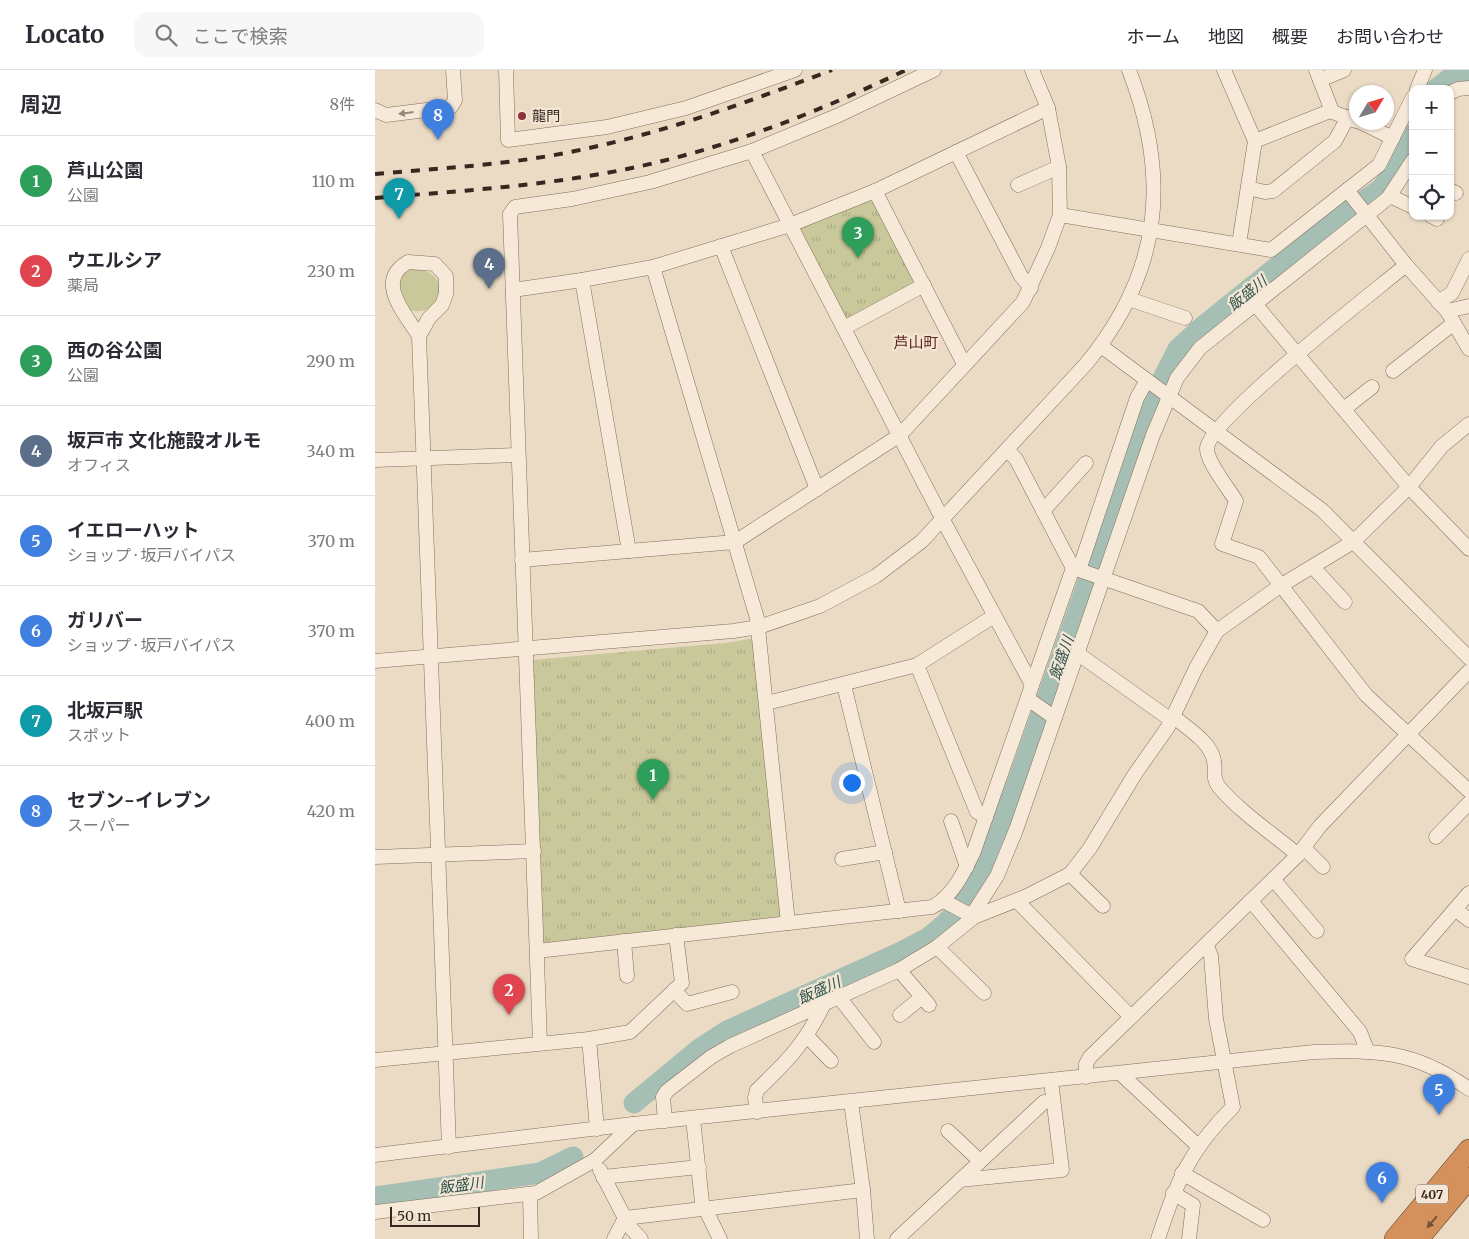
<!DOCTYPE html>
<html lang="ja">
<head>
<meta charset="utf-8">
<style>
	:root { --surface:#fff; --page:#f7f7f7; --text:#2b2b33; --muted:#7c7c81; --line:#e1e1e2; --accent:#8f313d }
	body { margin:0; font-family:Merriweather,"Noto Sans JP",serif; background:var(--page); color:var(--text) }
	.controls { position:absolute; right:15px; top:15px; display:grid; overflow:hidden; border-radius:10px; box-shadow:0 1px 4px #0004 }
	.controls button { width:45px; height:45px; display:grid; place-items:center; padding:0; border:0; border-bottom:1px solid var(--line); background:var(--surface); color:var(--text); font:25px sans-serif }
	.compass { position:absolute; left:974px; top:15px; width:45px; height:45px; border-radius:50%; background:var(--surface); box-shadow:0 1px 4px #0004; rotate:52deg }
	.scale { position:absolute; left:15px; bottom:12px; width:90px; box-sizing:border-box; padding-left:5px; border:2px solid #36271f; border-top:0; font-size:14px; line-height:18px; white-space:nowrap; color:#36271f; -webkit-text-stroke:4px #f3e6d4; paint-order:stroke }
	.you { position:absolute; left:476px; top:712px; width:18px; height:18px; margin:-12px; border:4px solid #fff; border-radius:50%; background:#1a73e8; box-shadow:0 0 0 8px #1a73e833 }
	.badge { display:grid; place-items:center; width:32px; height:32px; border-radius:50%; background:var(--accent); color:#fff; font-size:16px; font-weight:700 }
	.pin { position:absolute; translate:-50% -41px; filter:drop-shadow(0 1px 2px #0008) }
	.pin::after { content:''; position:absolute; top:26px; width:18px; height:15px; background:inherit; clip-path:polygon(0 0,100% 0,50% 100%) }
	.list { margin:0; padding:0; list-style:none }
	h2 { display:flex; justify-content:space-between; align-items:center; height:65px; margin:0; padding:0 20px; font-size:21px }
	h2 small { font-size:16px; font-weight:400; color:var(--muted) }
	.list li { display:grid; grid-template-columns:32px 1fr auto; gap:15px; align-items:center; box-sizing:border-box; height:90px; padding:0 20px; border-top:1px solid var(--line) }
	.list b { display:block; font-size:19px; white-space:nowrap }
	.list p { margin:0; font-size:16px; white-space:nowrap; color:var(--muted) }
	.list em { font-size:16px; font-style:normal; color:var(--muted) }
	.icon { flex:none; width:28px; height:28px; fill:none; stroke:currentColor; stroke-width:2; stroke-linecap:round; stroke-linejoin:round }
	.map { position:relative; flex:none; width:1094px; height:1169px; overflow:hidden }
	header { display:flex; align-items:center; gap:30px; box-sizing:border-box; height:70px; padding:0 25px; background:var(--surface); border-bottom:1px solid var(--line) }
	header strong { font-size:24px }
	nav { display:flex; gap:28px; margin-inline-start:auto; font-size:18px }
	.search { width:350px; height:45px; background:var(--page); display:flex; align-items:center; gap:12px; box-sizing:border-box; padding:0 18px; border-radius:15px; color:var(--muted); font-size:19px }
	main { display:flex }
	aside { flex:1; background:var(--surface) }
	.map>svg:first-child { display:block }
	.park { fill:url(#park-tufts) }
	.garden { fill:#c8c89a }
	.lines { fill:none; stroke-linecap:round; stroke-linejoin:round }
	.river { stroke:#a6bfb4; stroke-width:21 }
	.minor-casing { stroke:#856d5c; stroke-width:15 }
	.highway-casing { stroke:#533c30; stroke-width:22 }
	.minor { stroke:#f6e9d8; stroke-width:14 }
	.highway { stroke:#d4915c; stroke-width:21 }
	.rail { stroke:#36271f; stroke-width:4; stroke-dasharray:9 9; stroke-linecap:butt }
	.oneway { fill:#96887c }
	.oneway2 { fill:#755137 }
	.poi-dot { fill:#8f313d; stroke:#f3e6d4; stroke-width:2 }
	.labels { text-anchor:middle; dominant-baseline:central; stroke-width:4.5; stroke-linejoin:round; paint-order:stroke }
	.shield { fill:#f3e6d4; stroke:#6f6055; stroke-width:1 }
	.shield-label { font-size:12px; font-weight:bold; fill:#36271f }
	.poi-label { font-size:14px; fill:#36271f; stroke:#f3e6d4; text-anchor:start }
	.water-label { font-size:15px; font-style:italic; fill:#30544e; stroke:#f3e6d4 }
	.neighbourhood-label { font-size:15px; fill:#5f2722; stroke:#f3e6d4 }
</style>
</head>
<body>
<header>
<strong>Locato</strong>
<div class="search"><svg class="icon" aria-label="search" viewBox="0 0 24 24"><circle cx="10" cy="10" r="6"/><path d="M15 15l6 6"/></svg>ここで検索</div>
<nav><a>ホーム</a><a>地図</a><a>概要</a><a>お問い合わせ</a></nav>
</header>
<main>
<aside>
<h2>周辺<small>8件</small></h2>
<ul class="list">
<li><span class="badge" style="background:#2e9e5b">1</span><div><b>芦山公園</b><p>公園</p></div><em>110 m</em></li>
<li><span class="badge" style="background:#e0444e">2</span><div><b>ウエルシア</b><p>薬局</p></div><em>230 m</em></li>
<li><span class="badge" style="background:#2e9e5b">3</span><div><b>西の谷公園</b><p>公園</p></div><em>290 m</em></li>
<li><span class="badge" style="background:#5c6f8a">4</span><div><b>坂戸市 文化施設オルモ</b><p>オフィス</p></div><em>340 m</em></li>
<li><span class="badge" style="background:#3f7fe0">5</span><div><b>イエローハット</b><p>ショップ · 坂戸バイパス</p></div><em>370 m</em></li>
<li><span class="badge" style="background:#3f7fe0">6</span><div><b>ガリバー</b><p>ショップ · 坂戸バイパス</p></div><em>370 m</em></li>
<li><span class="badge" style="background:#0f9aa8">7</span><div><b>北坂戸駅</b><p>スポット</p></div><em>400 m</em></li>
<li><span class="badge" style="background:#3f7fe0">8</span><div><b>セブン-イレブン</b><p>スーパー</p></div><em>420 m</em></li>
</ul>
</aside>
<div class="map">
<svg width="1094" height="1169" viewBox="0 0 1094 1169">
	<defs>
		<pattern id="park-tufts" width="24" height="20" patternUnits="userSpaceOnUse" patternTransform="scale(1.25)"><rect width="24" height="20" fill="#c8c89a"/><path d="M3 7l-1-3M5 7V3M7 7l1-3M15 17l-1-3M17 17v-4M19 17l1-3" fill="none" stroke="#acac84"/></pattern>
	</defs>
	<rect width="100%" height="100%" fill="#ebdbc5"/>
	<g class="park">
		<path d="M492,130l6,2 42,81 -63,38 -7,-2 -45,-87 1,-5z"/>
		<path d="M380,568l26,277 -3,4 -233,25 -4,-3 -10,-281 194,-17z"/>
	</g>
	<path class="garden" d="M38,198c47,6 26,56 -9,40l-8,-26 10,-12z"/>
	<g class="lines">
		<g class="river">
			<path d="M1061,19l17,-13h16"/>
			<path d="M259,1033l64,-53 29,-19 172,-78 29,-15 18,-15 25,-28 47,-114 133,-379 27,-53 23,-21 132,-106 48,-33 12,-16 20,-39"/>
			<path d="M0,1127l165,-24 33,-16"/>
		</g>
		<defs>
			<g id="minor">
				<path d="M131,0l2,70 99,-13 79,-19 109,-38"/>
				<path d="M849,0l31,71 -16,103"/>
				<path d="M941,0l16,41"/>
				<path d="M945,10l24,-10"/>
				<path d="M1042,19l8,-19"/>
				<path d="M1075,23l8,-4 11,-1"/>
				<path d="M0,40l11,5 65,-8 4,-7 -2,-30"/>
				<path d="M985,52l33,16"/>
				<path d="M880,71l75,-30 26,10"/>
				<path d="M377,81l191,369 89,165"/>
				<path d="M581,82l65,124 10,12"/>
				<path d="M643,115l41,-18"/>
				<path d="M873,118l17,4 8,-1 62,-50 13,-24"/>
				<path d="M972,120l59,75 41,46 22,38"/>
				<path d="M1075,120l6,3"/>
				<path d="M500,121l89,173"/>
				<path d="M1015,126l23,11"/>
				<path d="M685,145l211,35 108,-85 34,-68"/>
				<path d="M1056,146l6,3"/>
				<path d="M346,176l96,243"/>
				<path d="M33,192l27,2 11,12v18l-4,11 -13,13 -10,18c-15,-24 -44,-55 -11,-74z"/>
				<path d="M1031,195c-31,26 -196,153 -199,183 -1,13 22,41 29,53l-14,43 37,13 107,138 103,96"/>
				<path d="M278,197l104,351 31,305"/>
				<path d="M138,220l69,-10"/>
				<path d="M754,229l56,19"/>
				<path d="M1063,232l14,-9 17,-34"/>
				<path d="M880,234l154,183 60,62"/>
				<path d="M1072,241l22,-5"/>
				<path d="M469,258l80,-43"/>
				<path d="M44,266l30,811"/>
				<path d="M726,276l221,164 147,148"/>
				<path d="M1018,301l61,-48"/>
				<path d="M969,339l28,-22"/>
				<path d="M632,380l9,9 57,109 125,43 19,20"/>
				<path d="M0,390l143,-5"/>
				<path d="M668,441l43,-48"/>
				<path d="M254,481l-47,-271 71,-13 137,-42 85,-34 173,-83"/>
				<path d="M147,490l213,-18 165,-107 123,-133 25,-54 12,-33 -1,-48 -11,-59 -16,-38"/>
				<path d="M938,497l32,35"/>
				<path d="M704,500l58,-172 10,-18"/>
				<path d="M702,583l94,67"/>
				<path d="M0,591l358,-30 26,-4 61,-21 56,-30 46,-35 164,-177c75,-91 85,-185 43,-294"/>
				<path d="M542,595l60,147 9,5"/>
				<path d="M469,615l55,226"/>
				<path d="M653,629l27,19"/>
				<path d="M392,633l150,-38 77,-49"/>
				<path d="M798,646c14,12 38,26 41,45 2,10 -2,17 5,26 22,26 53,46 79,68"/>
				<path d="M576,751l16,46"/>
				<path d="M1061,767l33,-34"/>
				<path d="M929,778l19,19"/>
				<path d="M0,787l159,-6"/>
				<path d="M467,789l43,-7"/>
				<path d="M695,804l33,32"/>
				<path d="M898,809l44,52"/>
				<path d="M1094,823l-57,66 57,18"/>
				<path d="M567,830l32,17"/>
				<path d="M642,831l114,116"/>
				<path d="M876,831l109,131 7,18"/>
				<path d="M1080,839l14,11"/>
				<path d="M597,845l25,-39 19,-46 137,-395 24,-57 23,-30 188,-150 25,-38"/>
				<path d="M249,871l3,35"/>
				<path d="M562,877l47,46"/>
				<path d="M162,881l395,-44c21,-10 33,-37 42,-56l99,-283"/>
				<path d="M524,900l30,35"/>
				<path d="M299,920l13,14 45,-12"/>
				<path d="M463,926l36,46"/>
				<path d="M525,945l22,-18"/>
				<path d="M432,966l24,25"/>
				<path d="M214,969l8,90"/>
				<path d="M165,973l-30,-829 5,-7 57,-8 78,-17 102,-31 87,-36 95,-45"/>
				<path d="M0,990l214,-21 41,-7 52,-49 -6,-48"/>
				<path d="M746,1004l77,72"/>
				<path d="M711,1007v-13l4,-7 208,-202 22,-29 149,-155"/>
				<path d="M382,1042l-2,-14 2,-8c31,-29 48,-47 67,-86"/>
				<path d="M318,1049l9,83 18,37"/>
				<path d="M290,1051l-2,-24 4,-6 44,-34 19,-11 169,-76 38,-23 37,-30 53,-21 43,-22 20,-26 45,-74 33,-47 28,-59 21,-37 63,-45 73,-44 56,-55 33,-41 27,-22"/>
				<path d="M573,1061l32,30"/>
				<path d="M0,1085l258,-31 681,-72c64,-2 100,-2 155,37"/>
				<path d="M225,1100l29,56 12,13"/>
				<path d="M807,1103l81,47"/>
				<path d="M228,1107l96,-10"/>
				<path d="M585,1110l102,-10 -11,-89"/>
				<path d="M488,1120l4,49"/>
				<path d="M798,1123l20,12 -4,34"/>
				<path d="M155,1124l1,45"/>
				<path d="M0,1142l161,-19 59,-33 38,-36"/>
				<path d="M239,1169l11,-21 238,-28 -12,-88"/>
				<path d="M522,1169l147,-137"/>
				<path d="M783,1169c18,-56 32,-90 75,-132l-17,-88 -5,-63 -4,-10"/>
			</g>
			<g id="highway">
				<path d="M1020,1169l74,-89"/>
				<path d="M1043,1169l51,-61"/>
			</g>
		</defs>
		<use href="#minor" class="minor-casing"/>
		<use href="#highway" class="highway-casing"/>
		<use href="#minor" class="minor"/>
		<use href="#highway" class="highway"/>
		<g class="rail">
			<path d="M0,104c67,-6 134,-9 200,-23 89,-18 173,-49 257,-81"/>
			<path d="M0,128c84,-7 169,-12 252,-29 98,-20 189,-56 279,-99"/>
		</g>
	</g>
	<defs><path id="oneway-solid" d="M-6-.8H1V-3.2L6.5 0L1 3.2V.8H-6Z" transform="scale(1.25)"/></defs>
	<use class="oneway" href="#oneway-solid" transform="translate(31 43) rotate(173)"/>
	<use class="oneway2" href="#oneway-solid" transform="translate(1057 1152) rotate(130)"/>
	<circle class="poi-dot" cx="147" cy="46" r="5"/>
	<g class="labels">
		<rect class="shield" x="1041" y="1114.5" width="32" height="19" rx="4"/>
		<g class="shield-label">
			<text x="1057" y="1124">407</text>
		</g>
		<g class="poi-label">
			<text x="157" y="46">龍門</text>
		</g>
		<g class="water-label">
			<text transform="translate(872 223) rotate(-39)">飯盛川</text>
			<text transform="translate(686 588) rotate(-71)">飯盛川</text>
			<text transform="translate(444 920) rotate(-24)">飯盛川</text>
			<text transform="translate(86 1115) rotate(-8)">飯盛川</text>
		</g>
		<g class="neighbourhood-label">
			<text x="541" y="272">芦山町</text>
		</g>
	</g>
</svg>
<div class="controls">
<button>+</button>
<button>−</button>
<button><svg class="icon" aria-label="locate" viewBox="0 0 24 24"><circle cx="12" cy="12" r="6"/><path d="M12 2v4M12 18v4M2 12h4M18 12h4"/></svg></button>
</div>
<svg class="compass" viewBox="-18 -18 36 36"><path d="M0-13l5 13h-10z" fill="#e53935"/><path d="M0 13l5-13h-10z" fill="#7c7c81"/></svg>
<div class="scale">50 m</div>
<div class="you"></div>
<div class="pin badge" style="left:278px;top:730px;background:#2e9e5b">1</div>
<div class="pin badge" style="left:134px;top:945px;background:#e0444e">2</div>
<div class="pin badge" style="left:483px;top:188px;background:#2e9e5b">3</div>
<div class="pin badge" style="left:114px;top:219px;background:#5c6f8a">4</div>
<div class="pin badge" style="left:1064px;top:1045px;background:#3f7fe0">5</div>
<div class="pin badge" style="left:1007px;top:1133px;background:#3f7fe0">6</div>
<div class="pin badge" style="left:24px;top:149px;background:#0f9aa8">7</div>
<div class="pin badge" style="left:63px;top:70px;background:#3f7fe0">8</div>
</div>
</main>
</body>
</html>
